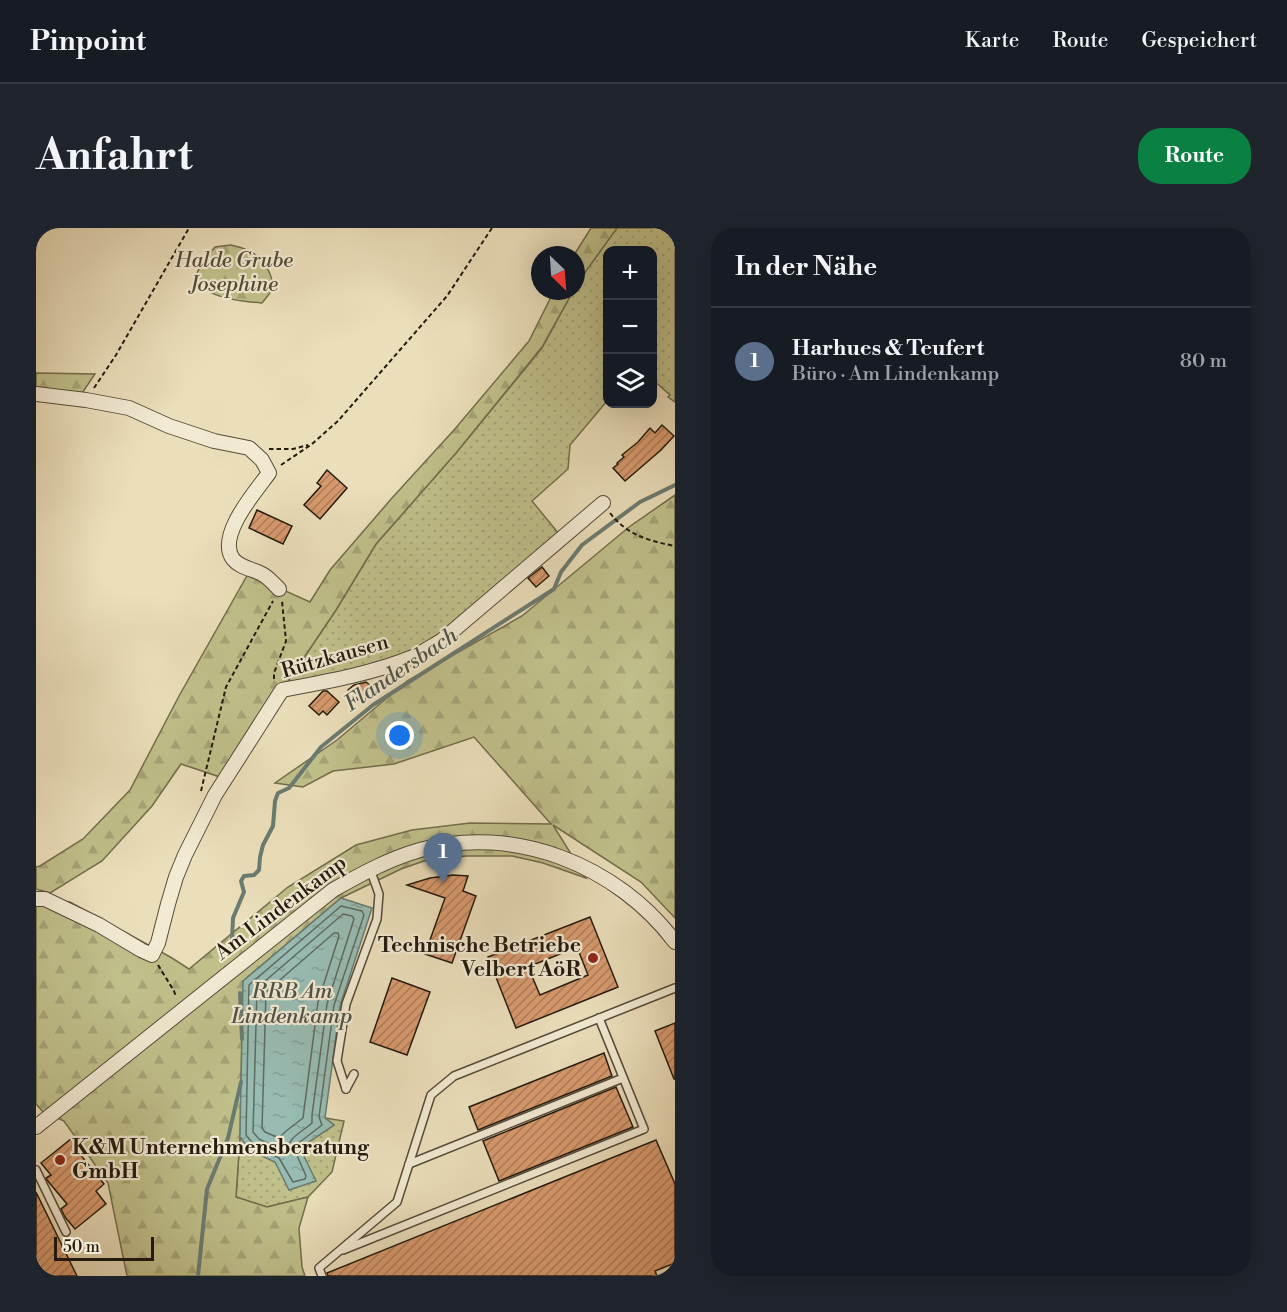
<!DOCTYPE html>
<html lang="de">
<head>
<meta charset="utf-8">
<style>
	:root { --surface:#171b24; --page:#20242c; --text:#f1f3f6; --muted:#9ea1a6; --line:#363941; --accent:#0b8043 }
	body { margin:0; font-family:"Libre Bodoni",serif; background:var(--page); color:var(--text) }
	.controls { position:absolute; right:18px; top:18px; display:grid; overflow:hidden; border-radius:12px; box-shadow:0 6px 24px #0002 }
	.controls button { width:54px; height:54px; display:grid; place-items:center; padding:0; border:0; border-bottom:2px solid var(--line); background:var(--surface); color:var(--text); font:30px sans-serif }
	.compass { position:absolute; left:495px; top:18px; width:54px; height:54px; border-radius:50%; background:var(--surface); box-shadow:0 6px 24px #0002; rotate:155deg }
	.scale { position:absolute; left:18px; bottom:15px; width:100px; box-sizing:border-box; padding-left:6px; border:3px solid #241a0e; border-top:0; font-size:16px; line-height:21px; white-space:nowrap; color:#241a0e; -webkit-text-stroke:4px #f2ead3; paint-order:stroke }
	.you { position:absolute; left:364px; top:508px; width:21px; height:21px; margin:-15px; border:4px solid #fff; border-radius:50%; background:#1a73e8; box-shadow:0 0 0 9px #1a73e833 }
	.badge { display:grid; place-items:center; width:39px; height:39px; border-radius:50%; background:var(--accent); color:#fff; font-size:20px; font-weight:700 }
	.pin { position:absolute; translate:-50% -50px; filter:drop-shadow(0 2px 3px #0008) }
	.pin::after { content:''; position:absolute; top:32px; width:21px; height:18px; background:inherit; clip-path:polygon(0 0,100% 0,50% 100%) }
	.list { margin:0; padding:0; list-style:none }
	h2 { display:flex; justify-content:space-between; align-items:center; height:78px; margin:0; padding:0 24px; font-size:26px }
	h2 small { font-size:20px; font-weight:400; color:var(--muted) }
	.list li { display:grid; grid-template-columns:39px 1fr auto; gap:18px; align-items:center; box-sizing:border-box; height:108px; padding:0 24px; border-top:2px solid var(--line) }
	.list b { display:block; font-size:22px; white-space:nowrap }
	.list p { margin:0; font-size:20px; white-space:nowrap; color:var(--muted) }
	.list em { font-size:20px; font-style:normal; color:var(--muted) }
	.icon { flex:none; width:33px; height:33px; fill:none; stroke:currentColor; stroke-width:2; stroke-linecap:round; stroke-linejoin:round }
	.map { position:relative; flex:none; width:639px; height:1048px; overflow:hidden; border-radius:24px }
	header { display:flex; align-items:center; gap:36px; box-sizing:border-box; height:84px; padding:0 30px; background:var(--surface); border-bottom:2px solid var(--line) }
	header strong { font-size:28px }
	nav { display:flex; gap:33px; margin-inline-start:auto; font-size:21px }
	.intro { display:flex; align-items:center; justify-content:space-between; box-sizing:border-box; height:144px; padding:0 36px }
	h1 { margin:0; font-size:42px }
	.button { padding:15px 27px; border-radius:24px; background:var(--accent); color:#fff; font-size:21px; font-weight:700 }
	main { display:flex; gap:36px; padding:0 36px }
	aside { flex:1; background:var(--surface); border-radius:24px; box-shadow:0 6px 24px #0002 }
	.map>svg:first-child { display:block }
	.green { fill:url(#green-dots); stroke:#726d4c; stroke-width:1.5 }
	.forest { fill:url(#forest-firs); stroke:#726d4c; stroke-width:1.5 }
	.water { fill:url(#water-ripples); stroke:#6a7b71; stroke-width:1.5 }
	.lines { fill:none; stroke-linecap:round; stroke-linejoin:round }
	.shore { stroke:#5e6b60; stroke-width:1.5 }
	.stream { stroke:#6a7b71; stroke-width:4 }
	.building { fill:url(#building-hatch); stroke:#241a0e; stroke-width:1.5; fill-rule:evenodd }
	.lane-casing { stroke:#564b39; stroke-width:10 }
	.street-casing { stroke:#564b39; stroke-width:16 }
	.path { stroke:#241a0e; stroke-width:2; stroke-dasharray:4.5 3; stroke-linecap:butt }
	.lane { stroke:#f2ead3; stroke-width:7 }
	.street { stroke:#f2ead3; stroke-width:14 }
	.poi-dot { fill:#8f2418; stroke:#f2ead3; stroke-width:2 }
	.labels { text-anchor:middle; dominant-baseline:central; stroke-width:4.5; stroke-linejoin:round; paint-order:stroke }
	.park-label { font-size:21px; font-style:italic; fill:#534c34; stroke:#f2ead3 }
	.street-label { font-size:21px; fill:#241a0e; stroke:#f2ead3 }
	.poi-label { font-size:21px; font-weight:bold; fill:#241a0e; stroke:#f2ead3; text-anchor:end }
	.water-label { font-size:22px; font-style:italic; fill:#4d5348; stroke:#f2ead3 }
</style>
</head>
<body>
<header>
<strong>Pinpoint</strong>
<nav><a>Karte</a><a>Route</a><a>Gespeichert</a></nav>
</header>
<div class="intro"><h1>Anfahrt</h1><a class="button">Route</a></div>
<main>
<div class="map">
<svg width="639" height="1048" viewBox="0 0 639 1048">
	<defs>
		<pattern id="green-dots" width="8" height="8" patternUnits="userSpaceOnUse" patternTransform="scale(1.5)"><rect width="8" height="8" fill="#c0c08b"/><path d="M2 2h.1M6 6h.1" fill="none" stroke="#a5a477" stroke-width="1.8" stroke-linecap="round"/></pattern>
		<pattern id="forest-firs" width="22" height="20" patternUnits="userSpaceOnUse" patternTransform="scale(1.5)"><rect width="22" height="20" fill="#c0c08b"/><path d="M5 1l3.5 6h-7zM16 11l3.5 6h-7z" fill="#a5a477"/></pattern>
		<pattern id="water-ripples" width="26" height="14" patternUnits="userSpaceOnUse" patternTransform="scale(1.5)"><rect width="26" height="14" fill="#98bcb3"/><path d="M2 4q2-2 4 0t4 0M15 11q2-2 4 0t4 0" fill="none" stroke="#83a199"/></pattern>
		<pattern id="building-hatch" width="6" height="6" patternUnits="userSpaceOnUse" patternTransform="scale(1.5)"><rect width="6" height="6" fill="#d89a6e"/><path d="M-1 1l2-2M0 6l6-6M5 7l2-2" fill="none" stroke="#af7d59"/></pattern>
	</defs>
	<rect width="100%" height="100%" fill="#ebdfbb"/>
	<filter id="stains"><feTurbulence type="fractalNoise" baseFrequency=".00333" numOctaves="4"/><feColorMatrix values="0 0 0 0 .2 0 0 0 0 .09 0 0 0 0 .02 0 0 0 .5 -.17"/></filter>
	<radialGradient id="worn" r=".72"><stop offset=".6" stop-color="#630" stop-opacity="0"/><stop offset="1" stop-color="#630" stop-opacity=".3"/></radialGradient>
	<g class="green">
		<path d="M581,0h58v174l-7,-5 2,-2 -17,-15 -1,-130h-44l-1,151 -37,44 -2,24 -36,32 27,33 -128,109 -34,14 -39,13 -74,17 52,-77 40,-66 80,-91 86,-105 31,-57h3v-6l3,-6z"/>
		<path d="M289,890l19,3 -12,51 -24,25 -41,10 -31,-10 4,-60 10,13 25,12 25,-14 34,-23z"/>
	</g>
	<g class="forest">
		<path d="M555,0h26l-41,57v-30h-2z"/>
		<path d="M195,17c8,2 15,3 22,8 11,8 23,24 18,38 -2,4 -6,8 -9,12 -25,-2 -50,-4 -69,-23l11,-20 11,-13z"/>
		<path d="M518,63h19l-31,56 -86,106 -80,91 -40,66 -113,168 -42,-14 -29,42 -50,55 -52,32 -14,-4v-22l4,-1 43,-27 47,-49 49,-94 69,-122 62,28 20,-32 62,-72 62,-68 75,-89z"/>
		<path d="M0,145l59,1 -17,25 -42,-4z"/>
		<path d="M639,267v423l-34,-36 -88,-57 33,53 -43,-15 -31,-7h-46l-42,5 -23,8 -60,29 -98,83 -3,156 -4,60 31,10 41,-10 -9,31 3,39 3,9h-178l-19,-93 -44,-62 -21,-9 -7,-8v-202h34l102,56 17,11 99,-82 68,-42 56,-15 58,-7 81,1 -77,-87 -80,27 -61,7 -30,16 -28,-4 62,-43 70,-59 115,-65 107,-89z"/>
	</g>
	<path class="water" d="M305,670l31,10 -32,98 -15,112 9,7 -34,23 16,33 -27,9 -14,-28 -25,-12 -10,-13 3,-156z"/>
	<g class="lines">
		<g class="shore">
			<path d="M305,678l21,5 2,4 -30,90 -15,112 3,8 -26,20 -1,6 11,25 -1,3 -12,3 -14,-24 -25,-13 -8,-10 3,-150z"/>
			<path d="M307,686l9,2 2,3 -27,85 -15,111v8c-10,9 -22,13 -25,27l-4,1 -24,-12 -6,-7 4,-144z"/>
			<path d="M298,705h4l1,3 -21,66 -15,116 -17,13 -7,7 -14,-6 -3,-4 4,-136z"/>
		</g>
		<g class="stream">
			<path d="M196,711l1,-21 11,-26 -3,-11 3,-5 10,-1 5,-5 1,-13 3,-12 10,-19 2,-25 3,-8 11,-5 32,-41 52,-42 181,-116 7,-17 21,-27 58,-43 35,-17"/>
			<path d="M204,765l2,46"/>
			<path d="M162,1048l9,-87 21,-51 13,-56"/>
		</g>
	</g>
	<g class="building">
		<path d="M626,197l12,11 -13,14 -36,31 -12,-13 5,-4 -1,-1 7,-6 -2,-2 16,-13 12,-14 5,5z"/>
		<path d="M291,242l20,18 -27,31 -16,-14 17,-19 -4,-3z"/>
		<path d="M221,282l35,16 -9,18 -34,-16z"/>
		<path d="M506,339l7,9 -13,11 -8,-9z"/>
		<path d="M330,454l5,4 -13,14 -10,-10 6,-5z"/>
		<path d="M287,463h4l12,11 -12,13 -4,-4 -4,4 -10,-9z"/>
		<path d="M417,647l15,1 -5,15 13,5 -24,67 -27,-9 20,-56 -38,-13 23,-7z"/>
		<path d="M554,689l28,70 -102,41 -28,-71zM541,719l11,28 -48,20 -12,-28z"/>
		<path d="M356,750l38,14 -23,63 -37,-13z"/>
		<path d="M639,795v56h-1l-19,-48z"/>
		<path d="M568,825l8,23 -134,54 -9,-23z"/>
		<path d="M580,859l17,40 -134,54 -16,-40z"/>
		<path d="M36,910l10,13 -3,2 25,31 -8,7 10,13 -31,25 -10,-12 -4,-8 6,-5 -20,-24 -1,-2 5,-3 -10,-12z"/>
		<path d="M620,912l19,44v79l-20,8 2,5h-329l-1,-3z"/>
		<path d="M0,964l41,84h-41z"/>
	</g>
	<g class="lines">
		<defs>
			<g id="lane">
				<path d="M310,861l-9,-28 9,-57 31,-85 2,-25 -9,-25"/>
				<path d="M310,861l8,-15"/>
				<path d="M373,936l214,-86"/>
				<path d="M0,942l30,62"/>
				<path d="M307,1022l301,-121 -45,-111"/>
				<path d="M286,1048l-3,-8 78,-66 34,-107 23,-19 221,-88"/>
			</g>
			<g id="street">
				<path d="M0,166l50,6 43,8 40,18 45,15 35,7 13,12 7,13c-13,18 -53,63 -36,86 7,9 20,10 29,15 6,3 12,10 17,15"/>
				<path d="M0,671h9l54,26 42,25 11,5 6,-12 10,-39 8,-27 9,-22 30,-60 67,-105c43,-8 89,-16 131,-33 9,-4 19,-11 28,-16l162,-138"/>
				<path d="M0,899l297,-237c28,-16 56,-31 87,-40 94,-26 197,15 255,92"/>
			</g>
		</defs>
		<use href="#lane" class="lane-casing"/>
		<use href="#street" class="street-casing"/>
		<g class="path">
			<path d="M58,160l22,-33 73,-127"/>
			<path d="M233,221h24l15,-4"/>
			<path d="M245,237l31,-21 26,-23 109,-125 45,-68"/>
			<path d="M574,285c17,22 39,28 65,33"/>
			<path d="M238,451v-6l12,-32 -4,-40"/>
			<path d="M165,563l25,-104 47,-86"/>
			<path d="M122,737l16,26 2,6"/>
		</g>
		<use href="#lane" class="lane"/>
		<use href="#street" class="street"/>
	</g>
	<g class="poi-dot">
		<circle cx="557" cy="730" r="6"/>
		<circle cx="24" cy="932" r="6"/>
	</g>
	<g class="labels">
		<g class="park-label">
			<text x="198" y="33">Halde Grube<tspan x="198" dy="24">Josephine</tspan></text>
		</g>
		<g class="street-label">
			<text transform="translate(299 429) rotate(-16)">Rützkausen</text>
			<text transform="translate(245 680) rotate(-37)">Am Lindenkamp</text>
		</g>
		<g class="poi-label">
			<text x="545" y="718">Technische Betriebe<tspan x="545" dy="24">Velbert AöR</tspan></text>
			<text x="36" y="920" text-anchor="start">K&amp;M Unternehmensberatung<tspan x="36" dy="24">GmbH</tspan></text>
		</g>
		<g class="water-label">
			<text transform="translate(365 442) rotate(-34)">Flandersbach</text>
			<text x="256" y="763">RRB Am<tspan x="256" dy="25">Lindenkamp</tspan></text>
		</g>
	</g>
	<rect width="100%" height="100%" filter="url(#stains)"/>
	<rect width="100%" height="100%" fill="url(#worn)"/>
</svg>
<div class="controls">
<button>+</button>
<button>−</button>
<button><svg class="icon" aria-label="layers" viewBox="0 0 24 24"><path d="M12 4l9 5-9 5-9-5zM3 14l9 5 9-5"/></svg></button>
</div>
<svg class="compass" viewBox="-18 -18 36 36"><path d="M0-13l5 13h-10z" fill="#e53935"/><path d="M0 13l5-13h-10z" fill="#9ea1a6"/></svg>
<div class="scale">50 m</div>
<div class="you"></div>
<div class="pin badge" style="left:407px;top:655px;background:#5c6f8a">1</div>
</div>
<aside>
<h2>In der Nähe<small></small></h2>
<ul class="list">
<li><span class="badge" style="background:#5c6f8a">1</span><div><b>Harhues &amp; Teufert</b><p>Büro · Am Lindenkamp</p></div><em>80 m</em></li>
</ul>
</aside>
</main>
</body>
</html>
